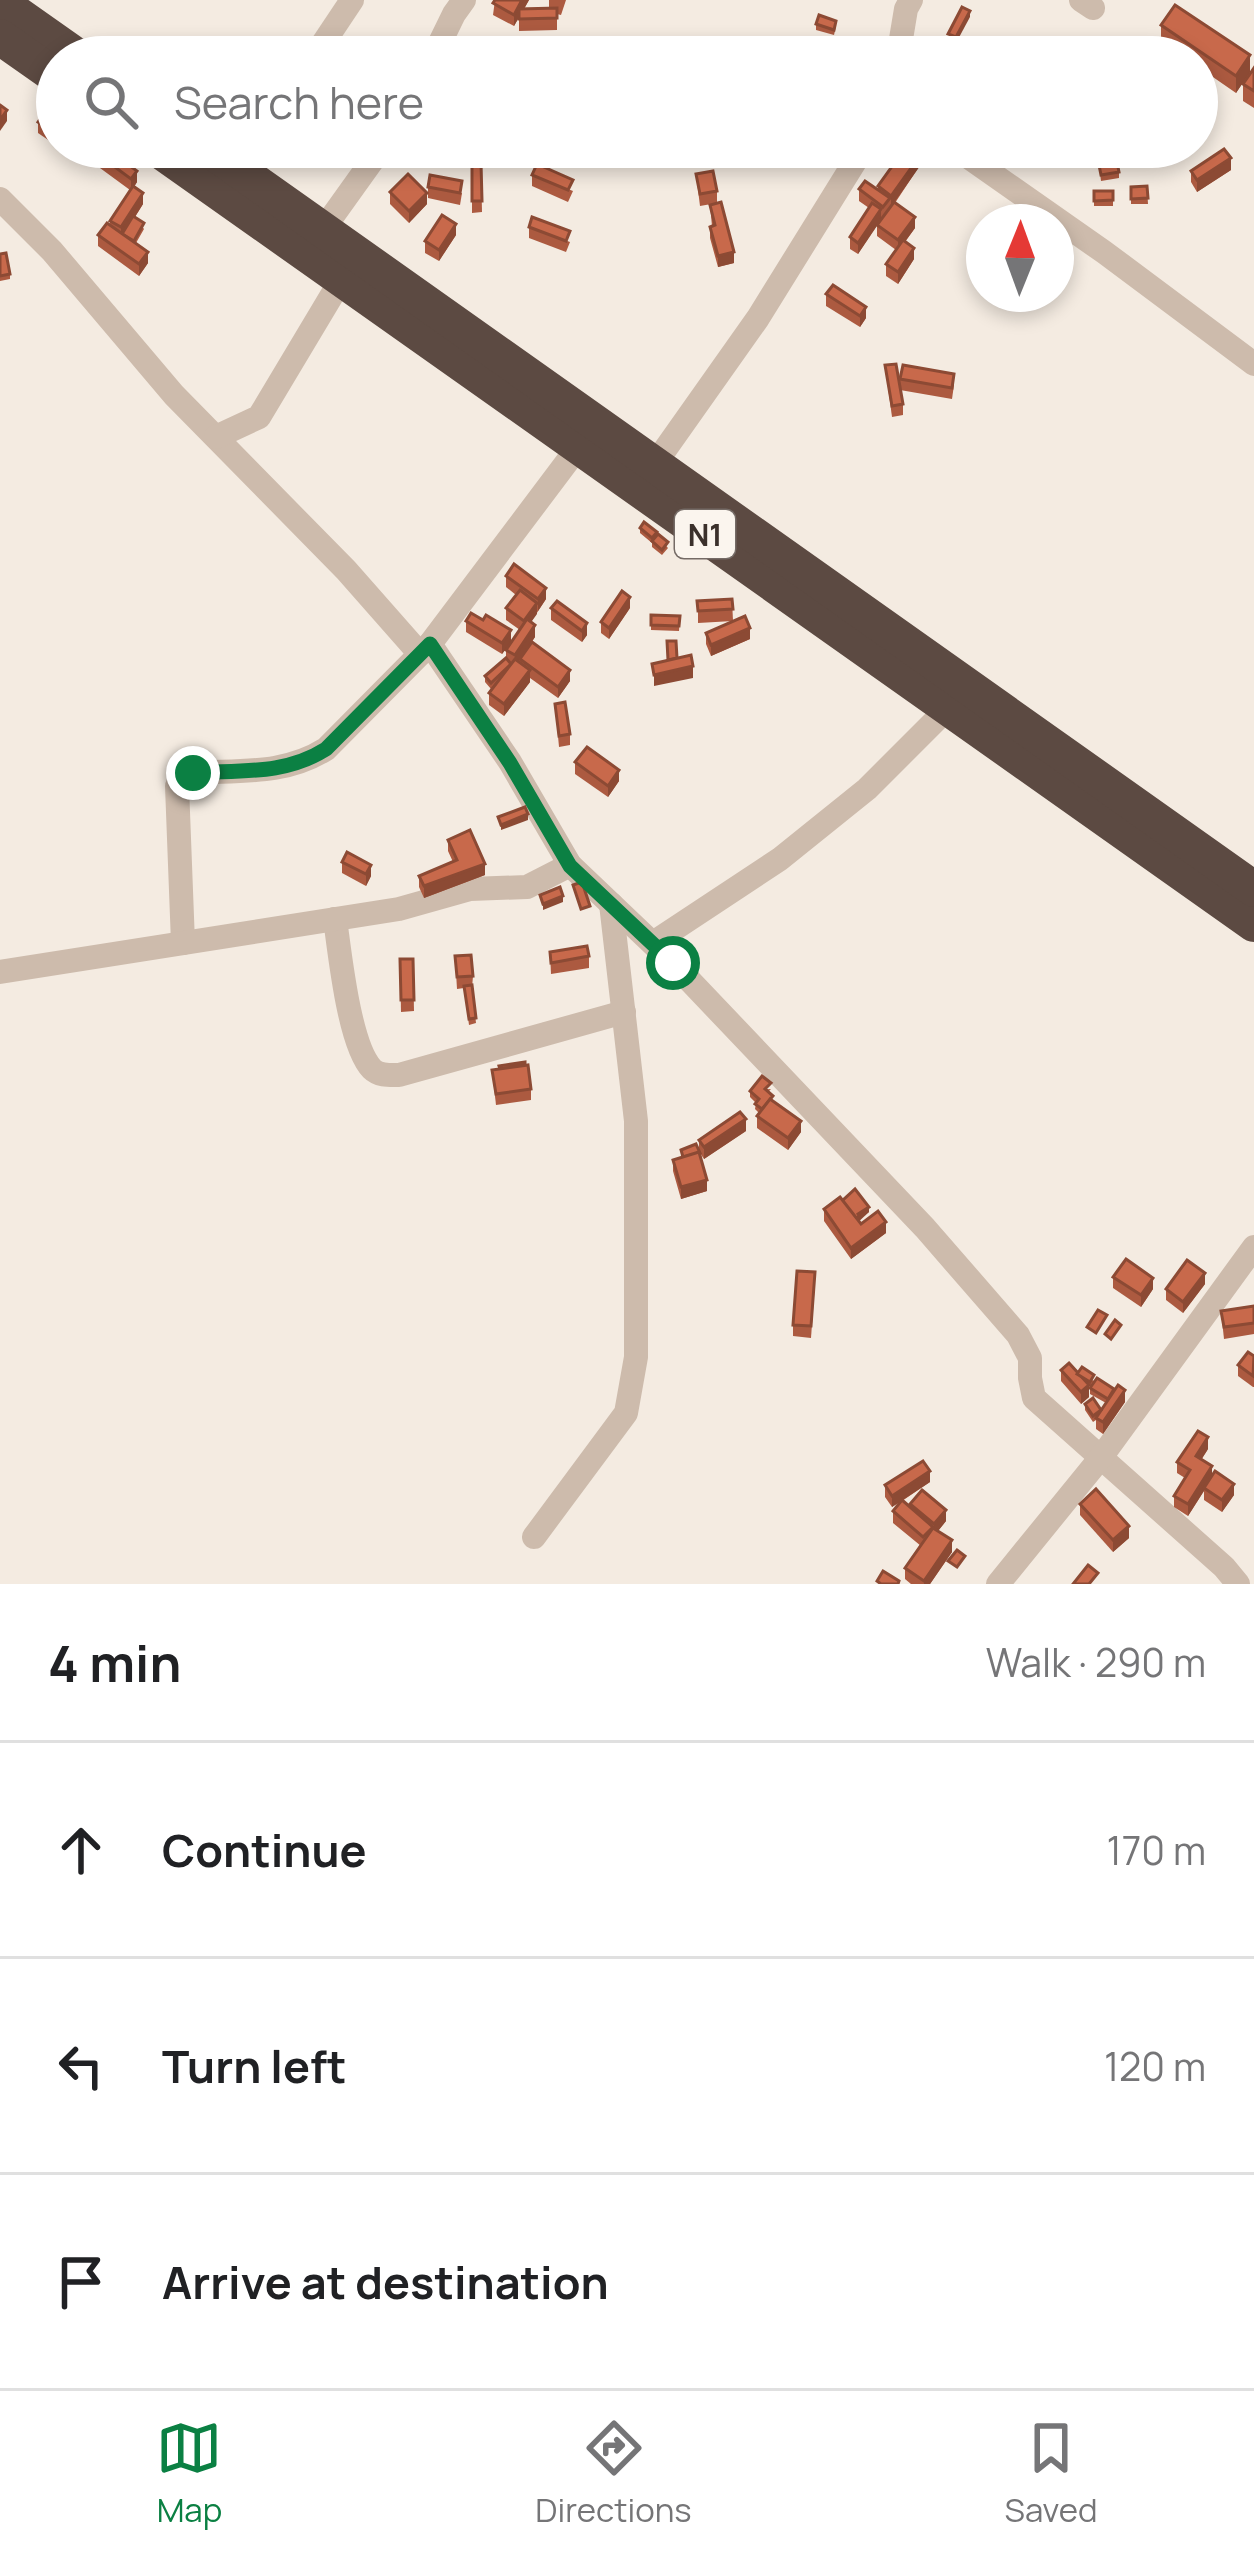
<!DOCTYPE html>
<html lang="en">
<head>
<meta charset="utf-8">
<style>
	:root { --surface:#fff; --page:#f6f6f6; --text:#202124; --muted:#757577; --line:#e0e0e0; --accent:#0b8043 }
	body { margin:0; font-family:Manrope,sans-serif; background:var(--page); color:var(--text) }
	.compass { position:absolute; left:966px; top:204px; width:108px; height:108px; border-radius:50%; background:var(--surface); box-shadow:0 6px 18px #0003; rotate:1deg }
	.stop { position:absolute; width:36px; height:36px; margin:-27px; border:9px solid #0b8043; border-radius:50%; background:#fff }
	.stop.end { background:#0b8043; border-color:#fff; box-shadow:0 3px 12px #0008 }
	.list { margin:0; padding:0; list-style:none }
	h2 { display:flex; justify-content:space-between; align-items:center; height:156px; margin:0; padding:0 48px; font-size:51px }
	h2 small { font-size:39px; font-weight:400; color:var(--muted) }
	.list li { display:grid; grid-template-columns:78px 1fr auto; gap:36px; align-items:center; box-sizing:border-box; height:216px; padding:0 48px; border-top:3px solid var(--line) }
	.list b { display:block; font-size:45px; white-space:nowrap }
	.list em { font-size:39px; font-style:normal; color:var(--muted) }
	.icon { flex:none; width:66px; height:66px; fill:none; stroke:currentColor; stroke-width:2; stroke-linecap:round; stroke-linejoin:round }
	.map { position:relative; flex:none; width:1254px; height:1584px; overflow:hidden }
	.search { position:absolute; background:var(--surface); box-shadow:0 6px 18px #0003; left:36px; right:36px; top:36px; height:132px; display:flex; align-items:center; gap:30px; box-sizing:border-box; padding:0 42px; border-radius:66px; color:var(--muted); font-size:45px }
	.sheet { height:804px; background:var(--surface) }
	nav { display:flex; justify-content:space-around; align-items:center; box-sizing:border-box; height:168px; border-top:3px solid var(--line); background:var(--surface); font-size:33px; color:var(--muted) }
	nav a { display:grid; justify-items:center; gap:6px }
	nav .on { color:var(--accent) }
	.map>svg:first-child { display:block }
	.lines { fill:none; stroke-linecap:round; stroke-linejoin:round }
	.minor { stroke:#cdbbac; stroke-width:24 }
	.highway { stroke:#5c4a42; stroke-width:36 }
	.wall { fill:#ac5a40 }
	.shaded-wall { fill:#8c4a34 }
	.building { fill:#c8694b; stroke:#8c4a34; stroke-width:3 }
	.route { stroke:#0b8043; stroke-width:15 }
	.labels { text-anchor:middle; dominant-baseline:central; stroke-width:10; stroke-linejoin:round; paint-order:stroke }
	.shield { fill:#fbf5ee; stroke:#756b66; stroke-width:3 }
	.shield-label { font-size:30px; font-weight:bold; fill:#3b302b }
</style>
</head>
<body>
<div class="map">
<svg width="1254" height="1584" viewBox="0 0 1254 1584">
	<rect width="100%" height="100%" fill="#f4ebe1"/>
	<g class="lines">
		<g class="minor">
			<path d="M1081,0l12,8"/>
			<path d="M314,57l38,-57"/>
			<path d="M433,57l21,-43 10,-14"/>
			<path d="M898,57l8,-48 5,-9"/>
			<path d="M954,147l150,105 150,112"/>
			<path d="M0,199l52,52 122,144 172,175 74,84"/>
			<path d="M314,242l68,-95"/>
			<path d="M216,437l43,-20 82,-137"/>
			<path d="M579,446l-149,198 80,118 60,103 103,98 252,265 93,107 12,23v20l4,20 190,169 14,17"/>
			<path d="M647,475l111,-157 106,-171"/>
			<path d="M335,919c5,35 14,126 37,150 7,7 18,6 27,6l225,-63"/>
			<path d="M183,943l-6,-157 5,-8 11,-5c48,-3 92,2 133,-24l104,-105"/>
			<path d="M653,943l127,-84 87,-70 83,-83"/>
			<path d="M0,972l399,-63 71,-20 57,-2 43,-22"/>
			<path d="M534,1537l92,-124 10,-56v-236l-25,-217"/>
			<path d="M998,1584l104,-128 152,-209"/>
		</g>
		<g class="highway">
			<path d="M0,2l78,55"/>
			<path d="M0,37l57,40"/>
			<path d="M155,147l1099,777"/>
			<path d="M206,147l1048,742"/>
		</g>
	</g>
	<g class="wall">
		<path d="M495,0h34l-5,9 25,-1v-8h17l-5,15 -4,-1v16l-38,1v-14l-5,9 -21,-11z"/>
		<path d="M816,24l20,2 -2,9 -18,-5z"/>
		<path d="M1161,25l89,47 -14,21 -39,-27v-9h-14l-22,-15z"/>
		<path d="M1254,68v40l-11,-7v-17z"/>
		<path d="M57,115v31l-19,-13v-11z"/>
		<path d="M932,147l-37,56 20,25 -10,14 9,17 -16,25 -12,-8v-12l10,-14 -19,-14v-11l-19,29 -8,-5v-12l19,-29 -10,-7v-12l19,1v-4z"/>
		<path d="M100,156l37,26 -3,5 9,17 -8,13 9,12 -8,14 12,20 -9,13 -41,-30v-11l12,-10v-4l20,-31 -30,-22z"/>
		<path d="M472,163h9l1,49 -10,1z"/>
		<path d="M1099,165l20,7v6l-18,3z"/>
		<path d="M1231,170l-34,22 -6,-10v-11z"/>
		<path d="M696,174l21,17v12l-17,3z"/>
		<path d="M532,175l41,16 -5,11 -36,-16z"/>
		<path d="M1147,186l1,18h-17v-17z"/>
		<path d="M428,187l34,6 -2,12 -32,-7z"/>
		<rect x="1094" y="191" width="19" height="15"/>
		<path d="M390,192l37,12 -18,19 -19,-19z"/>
		<path d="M710,205l24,58 -16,4 -8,-29v-11l2,-1z"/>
		<path d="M529,227l41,15 -4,10 -37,-14z"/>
		<path d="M456,235l-17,26 -14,-8v-12z"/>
		<path d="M0,254l10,20v5l-10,2z"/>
		<path d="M826,294l40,24 -6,9 -34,-21z"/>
		<path d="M885,365l18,39v11l-11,2z"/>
		<path d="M900,379l54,6 -2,14 -52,-9z"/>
		<path d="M640,528l17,8 11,12 -6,7 -10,-8v-4l-12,-10z"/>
		<path d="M506,576l40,23 -15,23 4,15 -8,12 43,32 -12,17 -28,-20v4l-26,34 -15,-11v-12l6,-8 -4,4 -6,-7v-6l21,-17v-9l14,-20 -14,-10v-12l10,-13 -10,-8z"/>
		<path d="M732,599l1,22 -35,2v-12z"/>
		<path d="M551,608l36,27 -5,7 -31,-22z"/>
		<path d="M630,608l-21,31 -8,-6v-11z"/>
		<path d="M651,615l29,1 -1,15 -28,-1z"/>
		<path d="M466,621l45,21 -9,12 -36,-22z"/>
		<path d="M706,633l44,6 -39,17 -5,-12z"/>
		<path d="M555,704l15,30v11l-11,2z"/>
		<path d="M575,762l44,19 -11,16 -33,-23z"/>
		<path d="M448,840l37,35 -61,23 -5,-11v-11l34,-14 -5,-11z"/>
		<path d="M342,862l29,14 -5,10 -24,-13z"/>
		<path d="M550,952l39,4v12l-38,6z"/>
		<path d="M455,956l18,20 -1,12 4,35 -7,2 -5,-37 -7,1z"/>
		<path d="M400,959h13l1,52 -13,1z"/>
		<path d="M492,1070l39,19v11l-35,5z"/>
		<path d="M771,1089l-3,3 5,9 28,31 -13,18 -31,-22v-12l2,-3 -4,-4 1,-6 -6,-6v-6z"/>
		<path d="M746,1131l-42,28 -4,-6 7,38 -26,8 -8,-28v-11l8,-3v-7h18v-10z"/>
		<path d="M842,1201l27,11 -10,7 2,5 25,9 -35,26 -27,-38v-12z"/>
		<path d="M1113,1277l40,12 -12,18 -28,-19z"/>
		<path d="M815,1283l-4,55 -18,-2v-11z"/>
		<path d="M1205,1284l-22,29 -17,-13v-11z"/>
		<path d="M1254,1306v28l-30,5 -3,-28z"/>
		<path d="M1254,1356v31h-1l-15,-11v-11z"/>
		<path d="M1061,1370l17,3 16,8 -5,6v10l-8,7 -20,-23z"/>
		<path d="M1090,1388l35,14 -22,32 -7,-5v-9l-3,2 -8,-12v-6l16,6 5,-7 -16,-9z"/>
		<path d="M1208,1449l-7,11 11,16 22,19 -12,17 -18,-12v-9l-16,25 -14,-9v-11l11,-18 -8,-5v-11z"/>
		<path d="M930,1482l-28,19 8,6v-3l36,17 -8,10 14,21 -22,32h-19l-6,-5v-11l16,-22 -28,-23v-12l8,-10 -9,6 -7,-10v-12z"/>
		<path d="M1080,1504l49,34 -16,14 -33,-37z"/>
	</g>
	<g class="shaded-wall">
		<path d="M522,0h7l-15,26v-11z"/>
		<path d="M970,11v6l-14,26v-6z"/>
		<path d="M1250,55v17l-14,21v-17z"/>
		<path d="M7,110v11l-7,10v-11z"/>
		<path d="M926,147h6v2l-41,58v-11z"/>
		<path d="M1231,158v12l-34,22v-12z"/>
		<path d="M137,171v11l-6,9v-12z"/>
		<path d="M143,193v11l-22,35v-12z"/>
		<path d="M427,193v11l-18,19v-12z"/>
		<path d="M881,209v11l-23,34v-11z"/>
		<path d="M915,217v11l-17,23v-11z"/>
		<path d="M456,224v11l-17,26v-11z"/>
		<path d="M914,248v11l-16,25v-12z"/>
		<path d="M148,252v11l-9,13v-12z"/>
		<path d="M734,252v11l-16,4v-11z"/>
		<path d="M866,307v11l-6,9v-11z"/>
		<path d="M546,588v11l-8,12v-12z"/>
		<path d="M630,597v11l-21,31v-11z"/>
		<path d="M537,603v11l-13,18v-11z"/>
		<path d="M587,623v12l-5,7v-11z"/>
		<path d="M535,625v12l-20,29v-11z"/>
		<path d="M750,628v11l-39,17v-11z"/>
		<path d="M511,630v12l-9,12v-11z"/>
		<path d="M693,666v12l-39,8v-11z"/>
		<path d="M530,670v12l-26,34v-12z"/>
		<path d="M570,670v11l-12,17v-11z"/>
		<path d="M619,770v11l-11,16v-11z"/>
		<path d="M528,814v6l-27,10v-5z"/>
		<path d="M485,864v11l-61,23v-12z"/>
		<path d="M371,865v11l-5,10v-12z"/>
		<path d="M563,896v6l-20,8v-6z"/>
		<path d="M746,1119v12l-42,28v-12z"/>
		<path d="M801,1121v11l-13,18v-12z"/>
		<path d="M707,1180v11l-26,8v-12z"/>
		<path d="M869,1207v5l-15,14 4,-12z"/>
		<path d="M886,1222v11l-35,26v-11z"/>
		<path d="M1205,1273v11l-22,29v-11z"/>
		<path d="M1153,1278v11l-12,18v-12z"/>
		<path d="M1089,1385v12l-8,7v-12z"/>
		<path d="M1125,1390v12l-22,32v-12z"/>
		<path d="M1208,1437v12l-12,19v-12z"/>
		<path d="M1212,1466v12l-24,38v-12z"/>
		<path d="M930,1471v11l-38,25v-11z"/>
		<path d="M1234,1484v11l-12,17v-12z"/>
		<path d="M946,1510v11l-12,15v-12z"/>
		<path d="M1129,1526v12l-16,14v-12z"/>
		<path d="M952,1540v12l-22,32h-6v-3z"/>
	</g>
	<g class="building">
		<path d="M495,0h27l-8,15 -21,-12z"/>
		<path d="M1175,5l75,50 -14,21 -75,-51z"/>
		<path d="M962,7l8,4 -14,26 -8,-3z"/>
		<path d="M557,8v10l-38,1v-10z"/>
		<path d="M819,15l17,6 -2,9 -18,-6z"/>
		<path d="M1254,68v23l-11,-7z"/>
		<path d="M0,105l7,5 -7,10z"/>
		<path d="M47,109l10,6v20l-19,-13z"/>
		<path d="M906,147h20l-35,49 -13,-10z"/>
		<path d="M106,148l31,23 -6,8 -31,-23z"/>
		<path d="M1224,149l7,9 -34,22 -6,-9z"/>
		<path d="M1117,162l2,10 -18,3 -2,-10z"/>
		<path d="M472,163h9l1,38h-10z"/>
		<path d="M537,164l36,16 -5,10 -36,-15z"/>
		<path d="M713,171l4,20 -17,3 -4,-20z"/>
		<path d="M408,174l19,19 -18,18 -19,-19z"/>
		<path d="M430,175l32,6 -2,12 -32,-6z"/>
		<path d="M865,181l25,17 -7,9 -24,-18z"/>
		<path d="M133,186l10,7 -22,34 -11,-6z"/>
		<path d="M1147,186l1,12 -17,1v-12z"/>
		<path d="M1094,191h19v9l-19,1z"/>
		<path d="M721,202l13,50 -16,4 -8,-29 5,-2 -5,-20z"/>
		<path d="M894,202l21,15 -17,23 -21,-15z"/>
		<path d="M872,203l9,6 -23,34 -8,-6z"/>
		<path d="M442,215l14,9 -17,26 -14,-9z"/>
		<path d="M133,216l11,7 -10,18 -12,-7z"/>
		<path d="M532,217l38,14 -4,10 -37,-14z"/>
		<path d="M107,223l41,29 -9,12 -41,-29z"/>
		<path d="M903,240l11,8 -16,24 -12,-8z"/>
		<path d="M6,253l4,21 -10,2v-22z"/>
		<path d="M833,285l33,22 -6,9 -34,-22z"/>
		<path d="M896,364l7,40 -11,2 -7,-41z"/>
		<path d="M903,365l51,9 -2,14 -52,-9z"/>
		<path d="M644,522l13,10 -5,6 -12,-10z"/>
		<path d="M658,534l10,8 -6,8 -10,-9z"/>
		<path d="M514,564l32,24 -8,11 -32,-23z"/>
		<path d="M520,590l17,13 -13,18 -18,-13z"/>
		<path d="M622,591l8,6 -21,31 -8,-6z"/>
		<path d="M732,599l1,10 -35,2 -1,-10z"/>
		<path d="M557,601l30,22 -5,8 -31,-23z"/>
		<path d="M471,613l12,7 3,-5 25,15 -9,13 -36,-22z"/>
		<path d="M651,615l29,1 -1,10 -28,-1z"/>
		<path d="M745,616l5,12 -39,17 -5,-12z"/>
		<path d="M527,619l8,6 -20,30 -9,-5z"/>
		<path d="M667,641h9l1,17 -9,2z"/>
		<path d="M532,642l38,28 -12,17 -38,-28z"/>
		<path d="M691,655l2,11 -39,9 -2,-11z"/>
		<path d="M506,658l5,6 -20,19 -6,-7z"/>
		<path d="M515,659l15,11 -26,34 -15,-11z"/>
		<path d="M565,702l5,32 -11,2 -4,-32z"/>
		<path d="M587,747l32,23 -11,16 -33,-24z"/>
		<path d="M525,807l3,7 -27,11 -3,-8z"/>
		<path d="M470,830l15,34 -61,22 -5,-10 38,-16 -9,-20z"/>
		<path d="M347,852l24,13 -5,9 -24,-12z"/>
		<path d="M582,882l8,24 -9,3 -8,-24z"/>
		<path d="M560,887l3,9 -20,8 -3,-9z"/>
		<path d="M587,946l2,10 -38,7 -1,-11z"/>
		<path d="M471,955l2,21 -16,1 -2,-21z"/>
		<path d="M400,959h13l1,41h-13z"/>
		<path d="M472,985l4,33 -7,1 -5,-33z"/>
		<path d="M525,1062v3l-25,4 -1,-3z"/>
		<path d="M528,1065l3,24 -35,5 -4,-24z"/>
		<path d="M762,1076l9,7 -6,6 8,7 -11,13 -7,-5 4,-5 -9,-8z"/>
		<path d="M770,1099l31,22 -13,17 -31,-22z"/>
		<path d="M740,1112l6,7 -42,28 -5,-7z"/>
		<path d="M696,1144l4,9 -17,4 -2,-7z"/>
		<path d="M699,1152l8,28 -26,7 -8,-27z"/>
		<path d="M855,1189l14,18 -11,7 1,2 -3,3 -14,-18z"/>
		<path d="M840,1197l21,27 17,-13 8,11 -35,26 -27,-39z"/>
		<path d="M1126,1259l27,19 -12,17 -28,-18z"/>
		<path d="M1187,1260l18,13 -22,29 -17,-13z"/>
		<path d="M797,1271l18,1 -4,54 -18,-1z"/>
		<path d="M1254,1306v17l-30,4 -3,-16z"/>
		<path d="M1098,1310l9,5 -11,18 -9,-6z"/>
		<path d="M1115,1320l6,5 -10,14 -6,-5z"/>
		<path d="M1248,1352l6,4 -1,20 -15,-11z"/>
		<path d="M1069,1363l20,22 -8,7 -20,-22z"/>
		<path d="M1082,1367l12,8 -4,7 -13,-8z"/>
		<path d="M1097,1378l17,11 -6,10 -18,-11z"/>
		<path d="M1118,1385l7,5 -22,32 -7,-4z"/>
		<path d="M1093,1398l8,12 -8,6 -8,-12z"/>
		<path d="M1198,1431l10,6 -12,19 16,10 -24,38 -14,-8 16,-26 -13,-8z"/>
		<path d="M923,1461l7,10 -38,25 -7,-11z"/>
		<path d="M1215,1471l19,13 -12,16 -18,-12z"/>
		<path d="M1096,1489l33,37 -16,14 -33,-36z"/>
		<path d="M922,1490l24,20 -12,14 -24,-20z"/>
		<path d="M902,1500l31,27 -10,10 -30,-26z"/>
		<path d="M933,1528l19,12 -28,41 -19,-13z"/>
		<path d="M957,1550l8,6 -8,11 -9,-6z"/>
		<path d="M1088,1565l10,8 -9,11h-16z"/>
		<path d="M883,1571l16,10 -1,3h-17l-4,-3z"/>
	</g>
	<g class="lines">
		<path class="route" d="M193,773c48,-3 92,2 133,-24l104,-105 80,119 60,103 103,97"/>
	</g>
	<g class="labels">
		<rect class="shield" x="675" y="510" width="60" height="48" rx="9"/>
		<g class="shield-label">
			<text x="705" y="534">N1</text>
		</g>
	</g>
</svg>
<svg class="compass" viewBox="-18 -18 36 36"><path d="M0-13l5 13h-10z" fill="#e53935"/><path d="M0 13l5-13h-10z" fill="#757577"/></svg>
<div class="stop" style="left:673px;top:963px"></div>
<div class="stop end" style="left:193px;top:773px"></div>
<div class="search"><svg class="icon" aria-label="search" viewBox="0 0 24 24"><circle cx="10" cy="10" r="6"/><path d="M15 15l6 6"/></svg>Search here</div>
</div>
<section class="sheet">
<h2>4 min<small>Walk · 290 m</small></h2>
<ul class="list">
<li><svg class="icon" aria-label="ahead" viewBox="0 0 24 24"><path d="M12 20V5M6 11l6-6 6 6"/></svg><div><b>Continue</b></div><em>170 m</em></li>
<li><svg class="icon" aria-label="left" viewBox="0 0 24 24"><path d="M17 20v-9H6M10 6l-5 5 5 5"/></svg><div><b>Turn left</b></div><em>120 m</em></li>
<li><svg class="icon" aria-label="arrive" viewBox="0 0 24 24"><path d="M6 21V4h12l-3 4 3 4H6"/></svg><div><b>Arrive at destination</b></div></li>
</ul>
</section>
<nav>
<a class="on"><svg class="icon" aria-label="map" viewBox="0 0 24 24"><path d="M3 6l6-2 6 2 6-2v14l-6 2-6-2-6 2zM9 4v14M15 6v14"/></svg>Map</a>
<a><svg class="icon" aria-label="directions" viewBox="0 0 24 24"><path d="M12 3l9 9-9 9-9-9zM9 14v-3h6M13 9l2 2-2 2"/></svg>Directions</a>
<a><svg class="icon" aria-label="saved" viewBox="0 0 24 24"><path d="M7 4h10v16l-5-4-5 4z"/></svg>Saved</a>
</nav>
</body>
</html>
